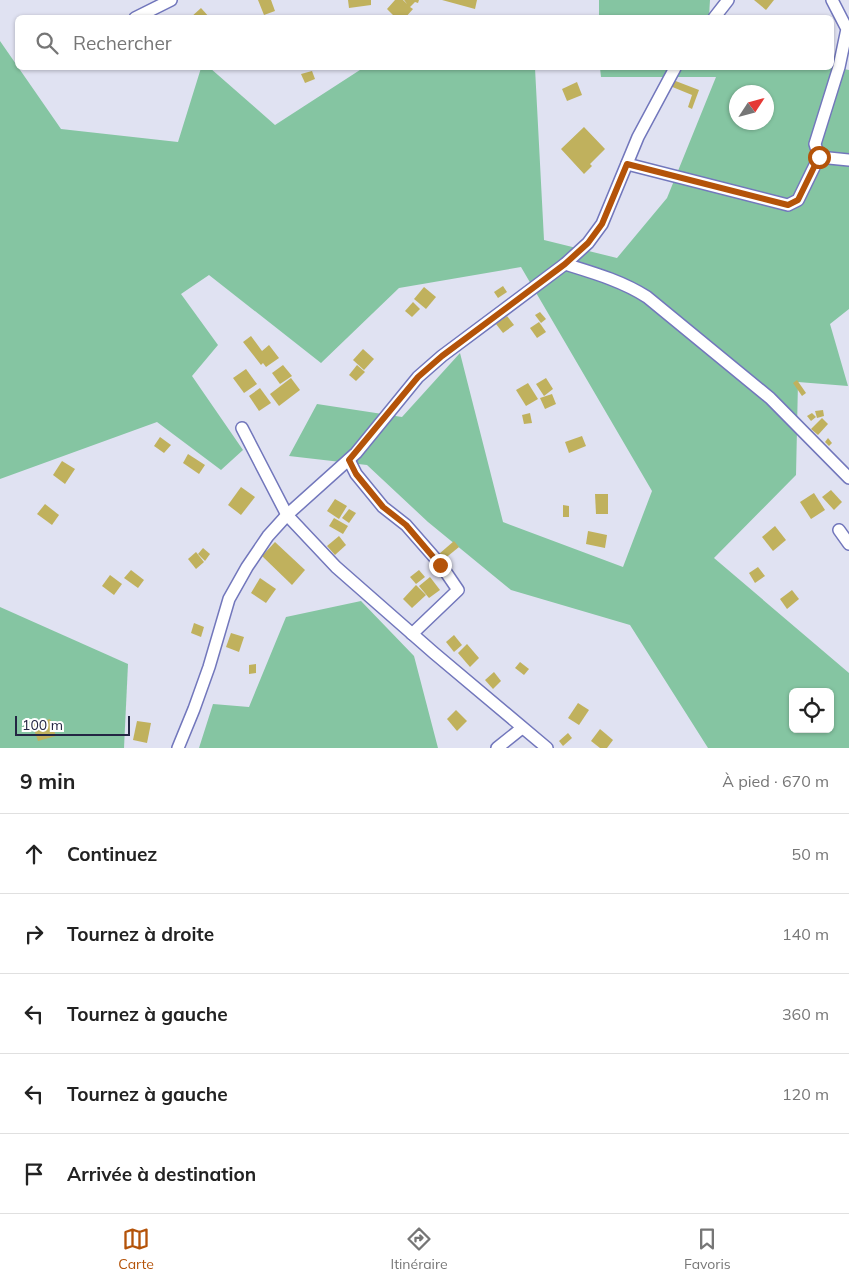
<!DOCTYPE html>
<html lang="fr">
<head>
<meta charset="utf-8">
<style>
	:root { --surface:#fff; --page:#f2f2f2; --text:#222; --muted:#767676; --line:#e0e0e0; --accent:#b45309 }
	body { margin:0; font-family:Mulish,sans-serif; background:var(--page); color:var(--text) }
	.controls { position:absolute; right:15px; bottom:15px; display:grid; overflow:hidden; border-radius:8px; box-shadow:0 1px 4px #0004 }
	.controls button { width:45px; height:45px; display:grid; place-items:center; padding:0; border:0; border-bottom:1px solid var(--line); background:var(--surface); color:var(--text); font:25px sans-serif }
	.compass { position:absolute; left:729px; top:85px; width:45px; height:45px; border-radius:50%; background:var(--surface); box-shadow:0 1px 4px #0004; rotate:54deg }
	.scale { position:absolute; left:15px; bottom:12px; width:115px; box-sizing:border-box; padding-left:5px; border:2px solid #242643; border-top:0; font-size:14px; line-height:18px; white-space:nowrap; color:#242643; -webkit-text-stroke:4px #fff; paint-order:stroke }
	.stop { position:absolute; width:15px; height:15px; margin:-11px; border:4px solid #b45309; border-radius:50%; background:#fff }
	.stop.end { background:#b45309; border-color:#fff; box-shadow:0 1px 5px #0008 }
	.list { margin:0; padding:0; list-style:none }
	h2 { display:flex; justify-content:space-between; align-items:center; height:65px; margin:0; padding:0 20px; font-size:21px }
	h2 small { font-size:16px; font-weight:400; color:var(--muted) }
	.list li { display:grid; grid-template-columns:32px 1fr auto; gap:15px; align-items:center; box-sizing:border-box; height:80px; padding:0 20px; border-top:1px solid var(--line) }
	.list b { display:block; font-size:19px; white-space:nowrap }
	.list em { font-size:16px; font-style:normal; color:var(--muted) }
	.icon { flex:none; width:28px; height:28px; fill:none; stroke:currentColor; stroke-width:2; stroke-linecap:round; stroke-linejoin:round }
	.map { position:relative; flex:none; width:849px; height:748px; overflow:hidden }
	.search { position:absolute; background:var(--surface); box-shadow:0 1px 4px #0004; left:15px; right:15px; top:15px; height:55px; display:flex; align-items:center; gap:12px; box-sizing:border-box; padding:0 18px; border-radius:8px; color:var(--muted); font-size:19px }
	.sheet { height:465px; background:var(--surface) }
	nav { display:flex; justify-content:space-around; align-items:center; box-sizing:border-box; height:70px; border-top:1px solid var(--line); background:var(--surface); font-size:14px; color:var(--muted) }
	nav a { display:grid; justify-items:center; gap:2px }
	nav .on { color:var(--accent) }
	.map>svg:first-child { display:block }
	.green { fill:#85c5a2; fill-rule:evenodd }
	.building { fill:#c0b15d }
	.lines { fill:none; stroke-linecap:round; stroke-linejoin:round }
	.minor-casing { stroke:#7277bc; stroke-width:14 }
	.minor { stroke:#fff; stroke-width:11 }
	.route { stroke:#b45309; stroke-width:6 }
</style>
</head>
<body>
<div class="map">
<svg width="849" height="748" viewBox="0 0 849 748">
	<rect width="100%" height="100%" fill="#e0e2f2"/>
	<g class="green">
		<path d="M599,0h111l-1,17h-110z"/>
		<path d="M0,41l61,88 117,13 23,-74h9l65,57 88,-57h172l9,172 73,18 50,-60 49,-121h-115l-1,-9 232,-1 17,3v239l-19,15 18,62 -50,-4 -2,93 -82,83 135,115v75h-141l-78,-123 -119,-35 -83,-68 -61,-57 -78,-9 28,-52 85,13 58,-64 43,169 120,45 29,-76 -131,-224 -122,21 -78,75 -112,-88 -28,19 37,51 -26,31 51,74 -22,20 -64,-48 -157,57zM736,92h30v30h-30zM793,692h37v37h-37z"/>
		<path d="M361,601l53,55 24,92h-239l14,-44 36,3 37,-90z"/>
		<path d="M0,607l128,57 -4,84h-124z"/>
	</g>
	<g class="building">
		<path d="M258,0h13l4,11 -11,4z"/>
		<path d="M348,0h23v5l-22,3z"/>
		<path d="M395,0h8l4,4 -3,-4h15l-1,3 -3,-1 -5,5 3,2 -8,9h-9l-9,-9z"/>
		<path d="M442,0h35l-2,9z"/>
		<path d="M754,0h20l-8,10z"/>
		<path d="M201,8l9,10h-20z"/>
		<path d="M312,71l3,8 -10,4 -4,-9z"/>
		<path d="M673,80l26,10 -7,19 -4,-2 4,-12 -22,-9z"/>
		<path d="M577,82l5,13 -15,6 -5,-12z"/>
		<path d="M584,127l21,22 -15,15 2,2 -8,8 -23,-25z"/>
		<path d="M503,286l4,6 -9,6 -4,-6z"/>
		<path d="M424,287l12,10 -10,12 -12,-10z"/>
		<path d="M413,302l7,7 -8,8 -7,-6z"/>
		<path d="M540,312l6,7 -5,4 -6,-8z"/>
		<path d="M507,316l7,9 -11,8 -7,-9z"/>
		<path d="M539,322l7,10 -9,6 -7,-10z"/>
		<path d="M251,336l11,15 7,-6 10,13 -13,9 -3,-4 -2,2 -18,-23z"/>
		<path d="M363,349l11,10 -10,11 -11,-10z"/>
		<path d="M283,365l9,11 -12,8 -8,-11z"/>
		<path d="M357,365l8,7 -9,9 -7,-6z"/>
		<path d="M246,369l11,15 -13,9 -11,-15z"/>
		<path d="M291,378l9,12 -21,16 -9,-12z"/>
		<path d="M546,378l7,11 -9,7 -8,-12z"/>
		<path d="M797,380l9,13 -4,3 -9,-13z"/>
		<path d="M528,383l10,16 -12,7 -10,-16z"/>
		<path d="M260,388l11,15 -12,8 -10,-15z"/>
		<path d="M552,394l4,10 -11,5 -5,-11z"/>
		<path d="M823,410l1,6 -7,2 -2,-7z"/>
		<path d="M530,413l2,10 -8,1 -2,-9z"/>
		<path d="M812,413l4,4 -5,4 -4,-5z"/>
		<path d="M822,418l6,6 -10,11 -7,-6z"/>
		<path d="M582,436l4,10 -17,7 -4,-11z"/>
		<path d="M160,437l11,8 -7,8 -10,-7z"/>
		<path d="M828,438l4,5 -3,3 -4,-4z"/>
		<path d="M188,454l17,11 -6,9 -16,-11z"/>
		<path d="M62,461l13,8 -10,15 -12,-9z"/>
		<path d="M241,487l14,10 -14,18 -13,-10z"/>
		<path d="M831,490l11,12 -8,8 -12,-13z"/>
		<path d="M814,493l11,17 -14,9 -11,-17z"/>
		<path d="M595,494h13v20h-12z"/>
		<path d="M335,499l12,7 -8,13 -12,-8z"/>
		<path d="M45,504l14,11 -7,10 -15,-11z"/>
		<path d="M563,505l6,1v11h-6z"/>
		<path d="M349,509l7,4 -7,10 -7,-5z"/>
		<path d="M334,518l14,8 -5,8 -14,-8z"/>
		<path d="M775,526l11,14 -13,11 -11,-14z"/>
		<path d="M588,531l19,4 -2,13 -19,-4z"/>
		<path d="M339,536l7,9 -11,10 -8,-9z"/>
		<path d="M454,541l5,6 -16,13 -4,-6z"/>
		<path d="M275,542l30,28 -13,15 -30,-29z"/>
		<path d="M203,548l7,6 -5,7 -7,-7z"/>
		<path d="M196,552l8,10 -8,7 -8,-10z"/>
		<path d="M758,567l7,9 -10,7 -6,-10z"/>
		<path d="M131,570l13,10 -6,8 -14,-10z"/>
		<path d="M419,570l6,7 -9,7 -6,-7z"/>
		<path d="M110,575l12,9 -8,11 -12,-9z"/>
		<path d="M430,577l10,13 -11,8 -10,-12z"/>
		<path d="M260,578l16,11 -10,14 -15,-10z"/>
		<path d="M416,585l10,10 -14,13 -9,-9z"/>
		<path d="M792,590l7,9 -12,10 -7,-10z"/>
		<path d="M194,623l10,4 -3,10 -10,-4z"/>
		<path d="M231,633l13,4 -5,15 -13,-5z"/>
		<path d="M454,635l8,10 -8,7 -8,-10z"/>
		<path d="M467,644l12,14 -9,9 -12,-14z"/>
		<path d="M520,662l9,7 -5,6 -9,-7z"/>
		<path d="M256,664v9l-7,1v-9z"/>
		<path d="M494,672l7,9 -8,8 -8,-9z"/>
		<path d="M578,703l11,7 -10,15 -11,-7z"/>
		<path d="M456,710l11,11 -10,10 -10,-12z"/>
		<path d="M50,719l6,17 -18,5 -6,-17z"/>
		<path d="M137,721l14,2 -4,20 -14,-3z"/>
		<path d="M600,729l13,11 -6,8h-7l-9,-7z"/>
		<path d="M568,733l4,5 -9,8 -4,-5z"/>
	</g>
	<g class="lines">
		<defs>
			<g id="minor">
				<path d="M135,18l36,-18"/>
				<path d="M714,18l14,-18"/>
				<path d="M819,157l-4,-13 24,-77 8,-38 -15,-29"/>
				<path d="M627,164l161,41 10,-5 21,-43 30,3"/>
				<path d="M565,264c29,9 57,17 82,33l123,101 79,80"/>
				<path d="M242,428l45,87 49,52 98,86 113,95"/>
				<path d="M349,460l7,14 27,33 23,18 35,40 17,25 -46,44"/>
				<path d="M839,530l10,14"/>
				<path d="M178,748l16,-39 15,-42 20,-68 18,-32 21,-31 19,-21 69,-62 62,-76 24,-21 123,-92 23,-21 14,-19 36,-87 37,-69"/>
				<path d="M497,748l25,-20"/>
			</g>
		</defs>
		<use href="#minor" class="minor-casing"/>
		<use href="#minor" class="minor"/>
	</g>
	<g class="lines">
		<path class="route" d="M440,565l-34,-40 -23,-18 -27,-33 -7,-14 69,-83 24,-21 123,-92 23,-21 14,-19 25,-60 161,41 10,-5 21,-43"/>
	</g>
</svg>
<div class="controls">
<button><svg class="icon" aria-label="locate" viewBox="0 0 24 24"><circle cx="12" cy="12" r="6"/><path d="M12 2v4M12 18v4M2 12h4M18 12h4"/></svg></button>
</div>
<svg class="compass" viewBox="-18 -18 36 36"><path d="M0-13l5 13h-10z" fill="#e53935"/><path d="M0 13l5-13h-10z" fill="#767676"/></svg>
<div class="scale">100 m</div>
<div class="stop" style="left:819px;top:157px"></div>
<div class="stop end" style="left:440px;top:565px"></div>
<div class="search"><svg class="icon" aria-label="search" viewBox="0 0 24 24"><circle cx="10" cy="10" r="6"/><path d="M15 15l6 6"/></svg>Rechercher</div>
</div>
<section class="sheet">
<h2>9 min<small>À pied · 670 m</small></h2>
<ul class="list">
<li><svg class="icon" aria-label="ahead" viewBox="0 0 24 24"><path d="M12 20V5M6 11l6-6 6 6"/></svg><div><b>Continuez</b></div><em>50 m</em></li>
<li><svg class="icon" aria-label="right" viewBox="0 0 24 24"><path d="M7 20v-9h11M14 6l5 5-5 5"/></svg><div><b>Tournez à droite</b></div><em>140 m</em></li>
<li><svg class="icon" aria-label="left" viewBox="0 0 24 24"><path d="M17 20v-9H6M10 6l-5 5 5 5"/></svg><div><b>Tournez à gauche</b></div><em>360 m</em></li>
<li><svg class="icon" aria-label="left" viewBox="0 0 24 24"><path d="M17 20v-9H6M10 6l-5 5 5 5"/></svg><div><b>Tournez à gauche</b></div><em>120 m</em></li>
<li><svg class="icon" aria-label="arrive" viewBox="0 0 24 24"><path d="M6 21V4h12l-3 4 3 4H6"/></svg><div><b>Arrivée à destination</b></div></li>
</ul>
</section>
<nav>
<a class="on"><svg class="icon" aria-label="map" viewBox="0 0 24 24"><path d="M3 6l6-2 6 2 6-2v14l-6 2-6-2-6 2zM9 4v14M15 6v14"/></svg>Carte</a>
<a><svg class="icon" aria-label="directions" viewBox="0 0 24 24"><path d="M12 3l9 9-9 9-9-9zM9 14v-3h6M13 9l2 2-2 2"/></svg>Itinéraire</a>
<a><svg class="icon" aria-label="saved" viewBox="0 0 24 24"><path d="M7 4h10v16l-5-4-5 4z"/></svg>Favoris</a>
</nav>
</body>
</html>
